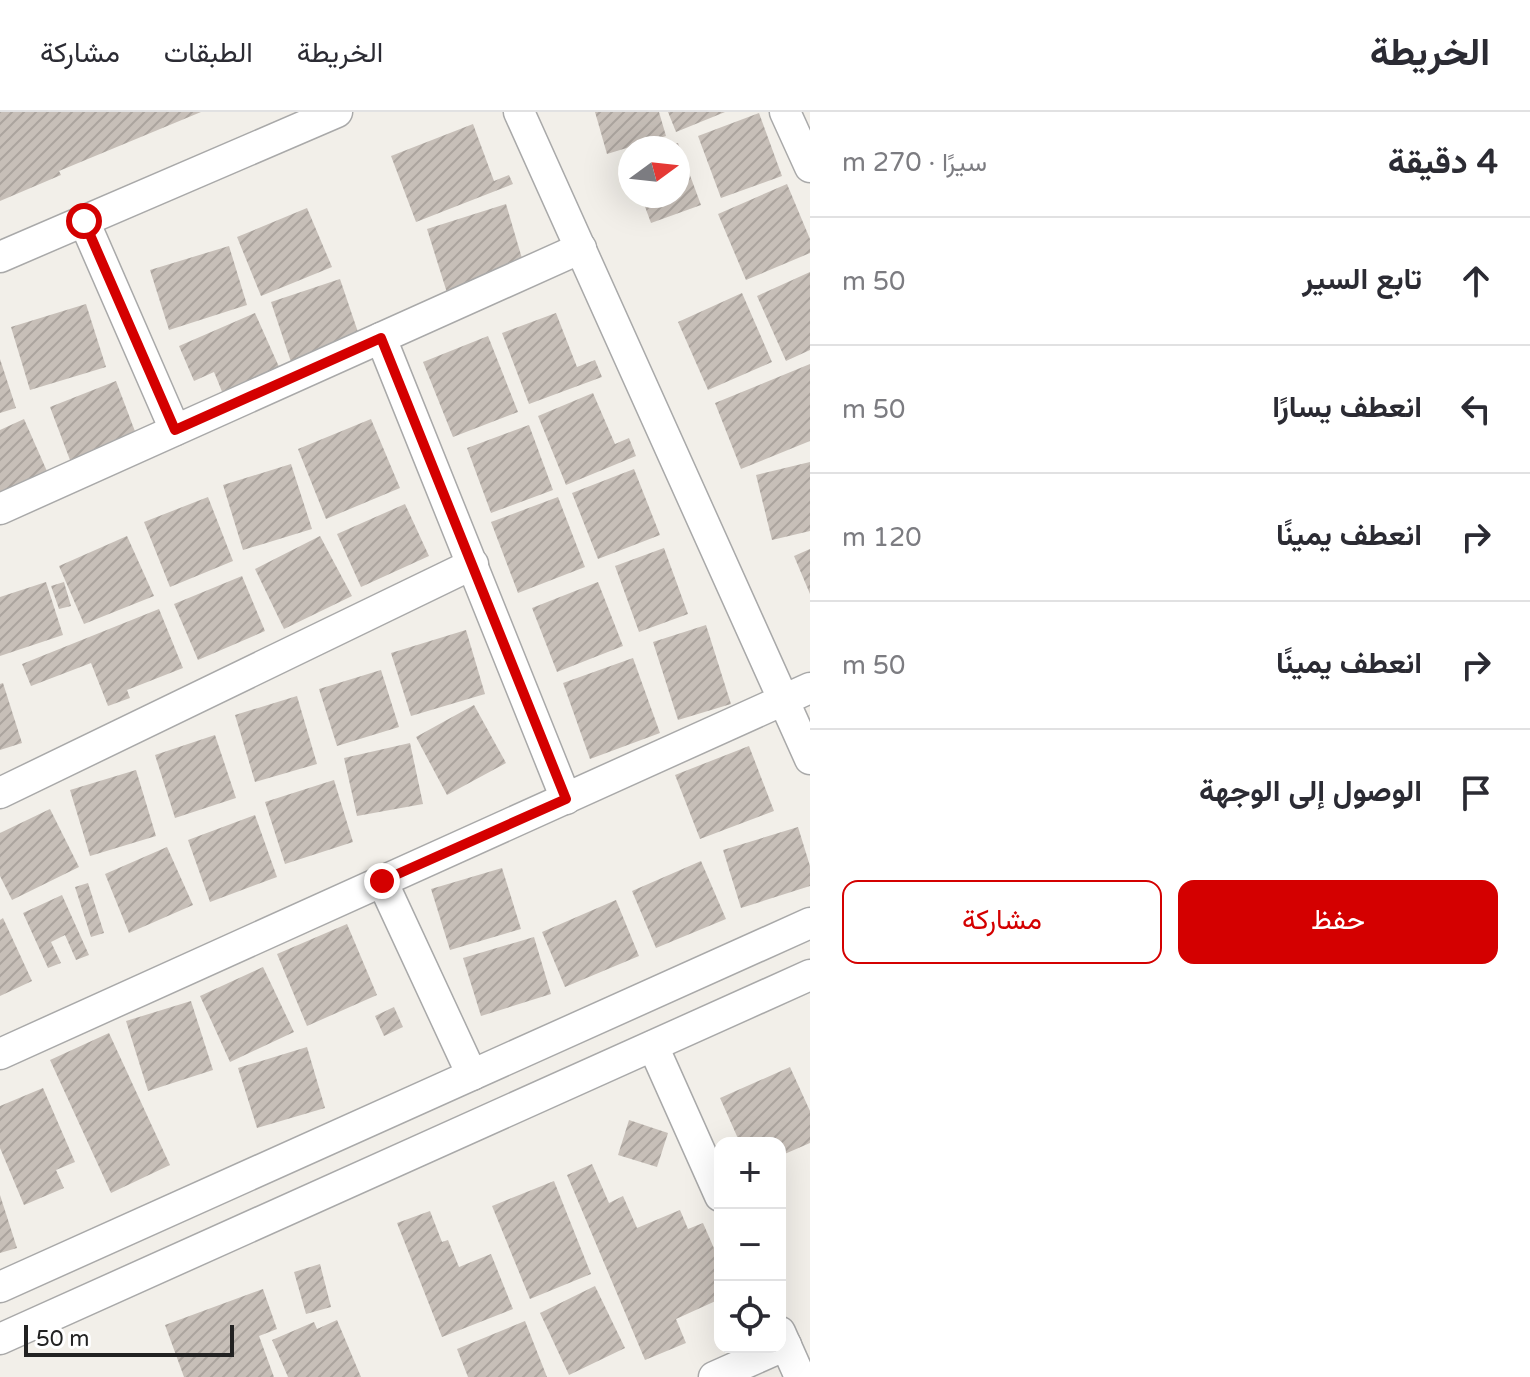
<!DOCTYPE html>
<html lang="ar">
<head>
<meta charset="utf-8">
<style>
	:root { --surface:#fff; --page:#f2f2f3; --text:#2b2b33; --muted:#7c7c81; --line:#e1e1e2; --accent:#d40000 }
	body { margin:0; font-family:"Varela Round",Vazirmatn,sans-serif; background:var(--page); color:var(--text); direction:rtl }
	.controls { position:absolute; right:24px; bottom:24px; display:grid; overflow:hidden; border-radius:16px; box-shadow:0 8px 32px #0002 }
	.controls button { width:72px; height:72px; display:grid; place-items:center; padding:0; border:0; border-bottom:2px solid var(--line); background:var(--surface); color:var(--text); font:40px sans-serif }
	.compass { position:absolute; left:618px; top:24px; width:72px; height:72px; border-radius:50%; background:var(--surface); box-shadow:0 8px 32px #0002; rotate:75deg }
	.scale { position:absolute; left:24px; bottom:20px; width:210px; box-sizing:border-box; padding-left:8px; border:4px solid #222; border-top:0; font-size:22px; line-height:28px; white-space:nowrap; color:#222; -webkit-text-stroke:6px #fff; paint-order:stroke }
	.stop { position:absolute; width:24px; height:24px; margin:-18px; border:6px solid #d40000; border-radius:50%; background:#fff }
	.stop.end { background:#d40000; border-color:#fff; box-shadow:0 2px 8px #0008 }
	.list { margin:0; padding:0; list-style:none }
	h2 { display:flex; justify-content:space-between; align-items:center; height:104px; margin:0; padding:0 32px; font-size:34px }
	h2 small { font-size:26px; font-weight:400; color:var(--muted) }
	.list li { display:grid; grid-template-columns:52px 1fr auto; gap:24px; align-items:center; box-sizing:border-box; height:128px; padding:0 32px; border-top:2px solid var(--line) }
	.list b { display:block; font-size:30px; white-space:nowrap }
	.list em { font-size:26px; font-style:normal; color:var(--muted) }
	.actions { display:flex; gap:16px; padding:24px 32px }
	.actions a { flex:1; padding:18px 0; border:2px solid var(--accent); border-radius:16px; text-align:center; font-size:28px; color:var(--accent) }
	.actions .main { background:var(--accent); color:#fff }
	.icon { flex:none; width:44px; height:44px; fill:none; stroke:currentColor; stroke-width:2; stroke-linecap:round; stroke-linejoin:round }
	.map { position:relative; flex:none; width:810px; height:1265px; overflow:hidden; direction:ltr }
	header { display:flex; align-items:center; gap:48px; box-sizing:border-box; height:112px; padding:0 40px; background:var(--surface); border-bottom:2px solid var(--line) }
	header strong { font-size:38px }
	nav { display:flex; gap:44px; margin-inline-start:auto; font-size:28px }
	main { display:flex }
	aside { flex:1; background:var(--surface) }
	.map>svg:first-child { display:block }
	.building { fill:url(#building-hatch) }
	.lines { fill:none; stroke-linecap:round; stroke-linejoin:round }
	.street-casing { stroke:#a9a9a9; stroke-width:33 }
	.street { stroke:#fff; stroke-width:30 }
	.route { stroke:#d40000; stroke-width:10 }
</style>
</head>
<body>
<header>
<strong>الخريطة</strong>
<nav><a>الخريطة</a><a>الطبقات</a><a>مشاركة</a></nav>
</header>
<main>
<aside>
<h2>4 دقيقة<small>سيرًا · 270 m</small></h2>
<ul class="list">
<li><svg class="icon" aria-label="ahead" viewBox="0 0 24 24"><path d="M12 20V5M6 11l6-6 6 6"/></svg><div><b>تابع السير</b></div><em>50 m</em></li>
<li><svg class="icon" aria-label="left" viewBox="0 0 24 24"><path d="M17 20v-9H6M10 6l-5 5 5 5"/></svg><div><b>انعطف يسارًا</b></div><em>50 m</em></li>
<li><svg class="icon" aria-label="right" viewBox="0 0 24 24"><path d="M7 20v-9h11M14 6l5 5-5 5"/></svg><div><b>انعطف يمينًا</b></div><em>120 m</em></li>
<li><svg class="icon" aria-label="right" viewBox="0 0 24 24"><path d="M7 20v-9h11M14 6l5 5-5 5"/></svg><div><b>انعطف يمينًا</b></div><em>50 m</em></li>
<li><svg class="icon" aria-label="arrive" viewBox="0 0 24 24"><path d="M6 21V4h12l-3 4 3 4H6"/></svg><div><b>الوصول إلى الوجهة</b></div></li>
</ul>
<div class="actions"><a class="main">حفظ</a><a>مشاركة</a></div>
</aside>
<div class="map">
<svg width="810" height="1265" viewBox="0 0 810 1265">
	<defs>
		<pattern id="building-hatch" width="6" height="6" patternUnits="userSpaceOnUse" patternTransform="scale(2)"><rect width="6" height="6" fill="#c7bfb8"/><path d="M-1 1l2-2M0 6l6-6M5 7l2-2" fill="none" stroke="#aba49e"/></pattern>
	</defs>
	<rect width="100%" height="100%" fill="#f2efe9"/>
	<g class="building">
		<path d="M0,0h201l-142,59 2,4 -61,26z"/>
		<path d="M595,0h64l7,24 -59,18z"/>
		<path d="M668,0h57l-49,20z"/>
		<path d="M759,1l23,63 -61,22 -23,-62z"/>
		<path d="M473,12l21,57 15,-6 4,9 -97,38 -25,-66z"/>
		<path d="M678,31l23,62 -50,18 -10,-27h37v-48h-13z"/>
		<path d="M787,72l23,55v14l-64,27 -28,-66z"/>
		<path d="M506,92l20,68 -78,24 -21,-67z"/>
		<path d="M307,96l25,59 -71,29 -24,-59z"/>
		<path d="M229,134l18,59 -78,25 -19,-60z"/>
		<path d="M810,160v78l-24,11 -29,-65z"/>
		<path d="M340,167l20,59 -69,24 -20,-60z"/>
		<path d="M742,181l30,69 -64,28 -30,-68z"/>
		<path d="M86,192l20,63 -76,23 -19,-63z"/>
		<path d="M255,201l25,56 -57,25 -9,-22 -20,9 -15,-35z"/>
		<path d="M556,201l21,54 18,-7 7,17 -73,27 -27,-71z"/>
		<path d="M488,224l30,76 -65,25 -30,-75z"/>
		<path d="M0,247l16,49 -16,5z"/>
		<path d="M810,252v77l-69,28 -26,-66z"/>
		<path d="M116,269l23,61 -66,26 -23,-61z"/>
		<path d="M593,281l22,51 14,-6 7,18 -70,29 -28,-69z"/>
		<path d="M24,307l26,59 -50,22v-70z"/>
		<path d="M371,307l29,69 -74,31 -28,-70z"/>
		<path d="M529,313l24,65 -62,23 -24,-65z"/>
		<path d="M810,350v69l-38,9 -16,-65z"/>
		<path d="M291,352l21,65 -69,21 -20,-65z"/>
		<path d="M634,357l26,66 -62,24 -26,-66z"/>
		<path d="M208,385l25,64 -63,26 -26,-65z"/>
		<path d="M558,385l27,70 -67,26 -27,-71z"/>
		<path d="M405,392l24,52 -68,31 -24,-53z"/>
		<path d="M127,424l27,60 -70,28 -25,-58z"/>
		<path d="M320,424l32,60 -68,33 -29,-60z"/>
		<path d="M664,436l24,66 -49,18 -24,-66z"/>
		<path d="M810,437v45l-16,-38z"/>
		<path d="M242,464l23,55 -67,29 -24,-56z"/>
		<path d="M46,470l17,53 -63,21v-59z"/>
		<path d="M64,470l7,24 -12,3 -8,-23z"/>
		<path d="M598,470l25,64 -66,26 -25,-64z"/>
		<path d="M159,497l24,59 -56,22 3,8 -22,8 -17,-43 -60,23 -9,-22z"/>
		<path d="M706,513l25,79 -53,16 -25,-78z"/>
		<path d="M466,518l19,64 -74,22 -20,-63z"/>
		<path d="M633,546l27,75 -70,26 -27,-76z"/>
		<path d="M381,558l18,57 -62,19 -18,-57z"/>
		<path d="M3,571l19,60 -22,7v-66z"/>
		<path d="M297,584l20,68 -62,18 -20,-67z"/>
		<path d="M474,593l32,58 -59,32 -31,-58z"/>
		<path d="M215,623l21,63 -61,20 -20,-63z"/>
		<path d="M410,631l13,61 -66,12 -13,-58z"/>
		<path d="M749,634l25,65 -74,28 -25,-64z"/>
		<path d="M136,658l20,66 -66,20 -20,-66z"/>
		<path d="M334,668l19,62 -68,22 -20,-62z"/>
		<path d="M50,697l29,58 -67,33 -12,-24v-43z"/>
		<path d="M255,703l22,62 -67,25 -22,-62z"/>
		<path d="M798,715l12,39v20l-69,22 -18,-58z"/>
		<path d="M167,735l26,58 -64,28 -24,-59z"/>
		<path d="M701,749l25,58 -70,29 -24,-57z"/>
		<path d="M502,756l19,61 -71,21 -19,-61z"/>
		<path d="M88,771l16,50 -13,4 -16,-50z"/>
		<path d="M62,783l27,60 -13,5 -11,-25 -14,7 10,21 -13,5 -25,-55z"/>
		<path d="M616,788l23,56 -74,31 -23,-55z"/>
		<path d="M3,806l29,63 -32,15v-76z"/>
		<path d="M347,812l30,71 -70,31 -30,-72z"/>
		<path d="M534,825l17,57 -70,22 -18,-58z"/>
		<path d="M263,855l31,65 -64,30 -30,-66z"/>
		<path d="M191,889l22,69 -65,21 -22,-70z"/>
		<path d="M394,895l9,20 -19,9 -9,-20z"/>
		<path d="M109,921l61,132 -59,28 -61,-133z"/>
		<path d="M307,935l18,61 -68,20 -19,-60z"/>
		<path d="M790,955l20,44v32l-30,13v-13h-40l-20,-45z"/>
		<path d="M43,976l32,74 -19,8 8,18 -40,17 -24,-57v-42z"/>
		<path d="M629,1008l39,13 -11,34 -39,-12z"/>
		<path d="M592,1052l17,39 14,-7 14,32 43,-18 8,19 15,-6 17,39v37l-44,20 10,24 -41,17 -78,-185z"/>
		<path d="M554,1069l37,93 -61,25 -38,-93z"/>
		<path d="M0,1083l17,53 -17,5z"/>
		<path d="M430,1099l12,31 6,-2 11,27 32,-13 22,55 -71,28 -45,-114z"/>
		<path d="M320,1152l11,43 -25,7 -12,-42z"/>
		<path d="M595,1174l30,62 -56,27 -29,-62z"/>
		<path d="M263,1177l14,40 -18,7 15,41h-90l-19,-52z"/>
		<path d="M337,1208l24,57h-73l-16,-37 42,-18 3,7z"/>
		<path d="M525,1209l22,56h-79l-11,-28z"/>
	</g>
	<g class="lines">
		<defs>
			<g id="street">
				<path d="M519,0l291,647"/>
				<path d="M785,0l25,55"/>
				<path d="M84,109l91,209"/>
				<path d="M0,145l337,-145"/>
				<path d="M381,226l185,461"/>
				<path d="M0,397l581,-261"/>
				<path d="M0,681l473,-229"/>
				<path d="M382,769l90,194"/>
				<path d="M653,934l67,150"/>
				<path d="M0,942l810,-366"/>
				<path d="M0,1175l810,-364"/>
				<path d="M780,1220l20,45"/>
				<path d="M0,1227l810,-364"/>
				<path d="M714,1265l72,-32"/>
			</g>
		</defs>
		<use href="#street" class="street-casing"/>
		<use href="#street" class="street"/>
	</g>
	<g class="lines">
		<path class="route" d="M84,109l91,209 206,-92 185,461 -184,82"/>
	</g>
</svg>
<div class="controls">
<button>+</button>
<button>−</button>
<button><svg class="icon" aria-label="locate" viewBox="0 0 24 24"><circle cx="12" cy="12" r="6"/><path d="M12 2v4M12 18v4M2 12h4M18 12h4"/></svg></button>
</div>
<svg class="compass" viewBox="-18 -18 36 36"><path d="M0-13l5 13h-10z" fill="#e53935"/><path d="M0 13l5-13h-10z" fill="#7c7c81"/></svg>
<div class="scale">50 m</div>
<div class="stop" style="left:84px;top:109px"></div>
<div class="stop end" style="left:382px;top:769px"></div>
</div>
</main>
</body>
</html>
